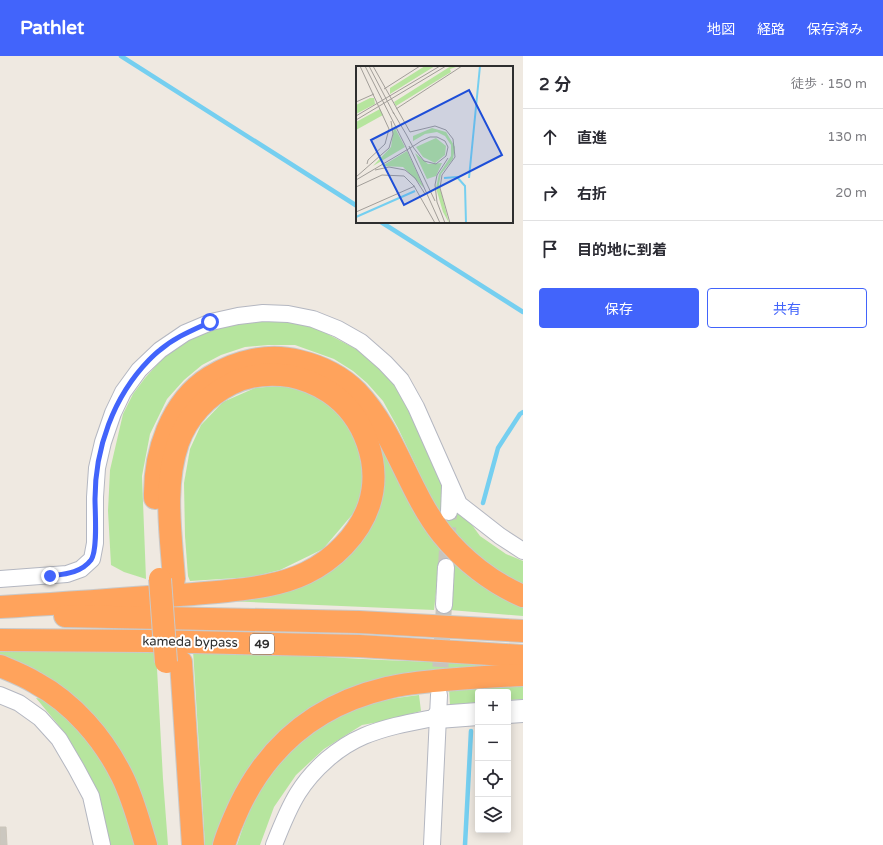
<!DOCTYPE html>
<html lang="ja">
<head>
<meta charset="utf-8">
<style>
	:root { --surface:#fff; --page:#f7f7f7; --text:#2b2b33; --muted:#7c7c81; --line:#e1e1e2; --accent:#4264fb }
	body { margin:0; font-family:"Varela Round","Noto Sans JP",sans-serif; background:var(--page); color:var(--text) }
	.controls { position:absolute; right:12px; bottom:12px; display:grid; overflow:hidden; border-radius:4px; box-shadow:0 2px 10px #0003 }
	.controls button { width:36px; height:36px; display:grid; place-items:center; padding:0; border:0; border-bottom:1px solid var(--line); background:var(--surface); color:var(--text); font:20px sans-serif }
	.stop { position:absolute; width:12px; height:12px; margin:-9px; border:3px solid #4264fb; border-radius:50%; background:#fff }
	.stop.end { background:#4264fb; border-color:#fff; box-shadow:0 1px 4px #0008 }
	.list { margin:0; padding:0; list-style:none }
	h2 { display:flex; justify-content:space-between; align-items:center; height:52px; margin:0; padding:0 16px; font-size:17px }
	h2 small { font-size:13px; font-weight:400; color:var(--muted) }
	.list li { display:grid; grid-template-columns:26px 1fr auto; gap:12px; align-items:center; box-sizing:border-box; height:56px; padding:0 16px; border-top:1px solid var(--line) }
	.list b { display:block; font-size:15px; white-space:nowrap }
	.list em { font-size:13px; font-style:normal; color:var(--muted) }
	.actions { display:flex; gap:8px; padding:12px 16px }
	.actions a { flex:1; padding:9px 0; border:1px solid var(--accent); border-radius:4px; text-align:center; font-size:14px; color:var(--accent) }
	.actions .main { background:var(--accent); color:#fff }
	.icon { flex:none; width:22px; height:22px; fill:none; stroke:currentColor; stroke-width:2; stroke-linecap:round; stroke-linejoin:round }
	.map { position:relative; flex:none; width:523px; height:789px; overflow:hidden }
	header { display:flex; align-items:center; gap:24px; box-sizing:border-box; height:56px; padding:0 20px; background:var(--accent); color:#fff }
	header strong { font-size:19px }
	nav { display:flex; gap:22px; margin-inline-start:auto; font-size:14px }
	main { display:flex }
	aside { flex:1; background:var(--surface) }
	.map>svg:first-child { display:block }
	.green { fill:#b6e59e }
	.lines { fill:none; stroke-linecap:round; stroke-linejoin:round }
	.stream { stroke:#75cff0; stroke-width:4.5 }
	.building { fill:#cbc7bf; stroke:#cbc5ba }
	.street-tunnel { stroke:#c8c4bd; stroke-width:16; stroke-dasharray:16 8; stroke-linecap:butt }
	.street-casing { stroke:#b4b7c1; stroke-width:18 }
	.secondary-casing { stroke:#b4b7c1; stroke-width:24 }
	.highway-casing { stroke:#c9c9c9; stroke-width:24 }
	.street { stroke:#fff; stroke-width:16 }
	.secondary { stroke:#fff; stroke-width:22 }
	.highway { stroke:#ffa35c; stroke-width:22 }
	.highway-bridge-casing { stroke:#c9c9c9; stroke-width:24; stroke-linecap:butt }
	.highway-bridge { stroke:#ffa35c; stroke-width:22 }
	.route { stroke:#4264fb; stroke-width:5 }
	.labels { text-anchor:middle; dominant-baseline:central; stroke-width:4; stroke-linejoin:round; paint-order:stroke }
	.shield { fill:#fff; stroke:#6d6d6d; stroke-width:1 }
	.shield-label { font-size:12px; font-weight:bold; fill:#2e2e2e }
	.street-label { font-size:13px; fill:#2e2e2e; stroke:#fff }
	.inset-river { fill:none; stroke:#75cff0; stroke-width:2 }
	.inset-road { fill:none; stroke:#a29e99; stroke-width:1 }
	.view { fill:#1d4ed8; fill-opacity:0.15; stroke:#1d4ed8; stroke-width:2 }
	.inset-edge { fill:none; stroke:#2e2e2e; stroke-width:2 }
</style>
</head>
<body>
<header>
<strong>Pathlet</strong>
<nav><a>地図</a><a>経路</a><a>保存済み</a></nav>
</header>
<main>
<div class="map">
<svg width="523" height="789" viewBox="0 0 523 789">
	<rect width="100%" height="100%" fill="#efe9e1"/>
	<g class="green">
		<path d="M261,264h25l32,9 40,21 32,28 18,30 33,75 3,26 20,5 16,22 26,18 17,7v24l-25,-12 -39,-32 -26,-39 -35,-74 -15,-27 -16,-18 -14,-12 -19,-12 -39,-14h-27l-23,2 -24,8 -19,10 -18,15 -17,19 -17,35 -8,42 4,103 -22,-7 -13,-7 -3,-54 2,-41 13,-56 10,-20 12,-16 19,-21 29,-19 32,-13z"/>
		<path d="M288,329l34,13 22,21 14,25 7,34 -8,31 -34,40 -43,21 -28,7 -62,4 -2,-5 -3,-40 -1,-53 6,-34 11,-24 22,-23 32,-14z"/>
		<path d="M379,386l62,104 -7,64 -206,-9 113,-43z"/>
		<path d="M450,494l73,50v16l-73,-6z"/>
		<path d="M156,594l7,129 5,66h-17l-41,-106 -110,-82v-6z"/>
		<path d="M193,594l189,10 103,4v5l-170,37 -34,25 -30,37 -32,77h-14z"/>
		<path d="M523,626v17l-15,1v-8h-30v10l-28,3 -1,-17z"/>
		<path d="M419,639l2,16 -42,11 -17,3 -38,24 -28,26 -22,32 -14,38h-23l14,-41 18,-34 33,-35 29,-17 51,-18z"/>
		<path d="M36,642l8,1 36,30 21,28 23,47 12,41h-29l-9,-46 -38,-72z"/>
	</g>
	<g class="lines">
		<g class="stream">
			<path d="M121,0l236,150"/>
			<path d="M381,166l142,90"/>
			<path d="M483,447l15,-55 22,-34 3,-2"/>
			<path d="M465,789l6,-114"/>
		</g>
	</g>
	<path class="building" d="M0,771h6l1,18h-7z"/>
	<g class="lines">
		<g class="street-tunnel">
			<path d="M446,511l3,-55"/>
			<path d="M439,635l5,-86"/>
		</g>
		<defs>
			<g id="street">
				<path d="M449,456l1,-26"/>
				<path d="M0,523l67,-5 14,-5 11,-10 3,-16v-46l2,-29 6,-26 10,-29 10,-21 16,-22 21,-20 25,-17 26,-11 27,-6 25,-3 25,1 25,5 25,10 23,13 24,21 16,17 15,27 43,97 41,32 23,15"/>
				<path d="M444,549l2,-38"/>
				<path d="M0,639l19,8 21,15 19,21 17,29 15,28 11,49"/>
				<path d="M274,789c7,-18 14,-36 24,-52 15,-24 40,-46 66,-57 24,-10 49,-14 74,-19"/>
				<path d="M432,789l7,-150"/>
			</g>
			<g id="secondary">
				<path d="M508,656l15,-1"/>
				<path d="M438,661l40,-3"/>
			</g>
			<g id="highway">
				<path d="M155,442c-1,-44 15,-96 55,-121 26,-16 58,-24 89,-16 21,5 42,15 58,31 38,40 51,99 85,142 21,26 50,49 81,62"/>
				<path d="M0,551c54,-3 109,-7 163,-11 21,-1 43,-3 64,-5 27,-3 54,-6 79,-18 27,-13 53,-38 63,-68 13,-40 -4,-89 -40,-113 -12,-8 -25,-13 -39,-16 -20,-3 -41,-1 -59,8 -24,12 -44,33 -53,59 -15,43 -7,92 -4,136"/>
				<path d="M65,560l294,6 164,9"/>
				<path d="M0,584l148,1 211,5 164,10"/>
				<path d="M181,606l12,183"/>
				<path d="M0,610c12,5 25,10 36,17 37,20 67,55 86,93 11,22 17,46 24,69"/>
				<path d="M224,789c4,-14 10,-27 16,-40 30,-62 79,-101 147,-117 19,-5 38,-6 57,-8 26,-2 53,-4 79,-5"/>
			</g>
		</defs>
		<use href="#street" class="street-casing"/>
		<use href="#secondary" class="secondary-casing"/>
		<use href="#highway" class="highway-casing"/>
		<use href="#street" class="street"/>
		<use href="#secondary" class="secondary"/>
		<use href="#highway" class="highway"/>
		<defs>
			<path id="highway-bridge" d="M160,523l6,83"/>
		</defs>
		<use href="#highway-bridge" class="highway-bridge-casing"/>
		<use href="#highway-bridge" class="highway-bridge"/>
	</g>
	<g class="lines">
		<path class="route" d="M50,520c15,-2 31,-3 41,-16 7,-10 4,-48 4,-61 0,-50 18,-102 54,-139 3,-3 7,-7 11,-10 15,-13 33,-20 50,-28"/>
	</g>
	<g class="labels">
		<rect class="shield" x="250" y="578" width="24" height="20" rx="3"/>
		<g class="shield-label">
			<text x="262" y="588">49</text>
		</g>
		<g class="street-label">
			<text transform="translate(190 586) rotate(1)">kameda bypass</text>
		</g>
	</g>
	<g transform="translate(356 10)">
		<rect width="157" height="157" fill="#efe9e1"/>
		<path d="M69,0h10l-45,28v-6zM95,0h8l-9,3 1,3 -55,34 -2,-4zM14,32h4l1,6 -19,10v-9zM24,43l3,6 -27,15v-8zM38,60l11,21 -32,19 18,-19zM76,62l14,4 9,15 -2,12 -12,15 -2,10 10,39 -6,-11 -7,-24 3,-14 12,-18v-11l-6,-9 -8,-4 -12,2 -12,7v-5zM80,72l10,8 -1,9 -10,8 -12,-6 -7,-10zM51,85l17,37 -21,-21 -21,-1zM59,87l13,11 14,-1 -6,13 -9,3z" fill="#b6e59e"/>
		<path class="inset-river" d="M88,112l13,-1 8,9 1,37M113,112l11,-112M0,151l59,-26"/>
		<path class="inset-road" d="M4,0l29,63 -4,15 -17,16 -1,4M9,0l40,79 35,78M13,0l25,48M17,0l37,66 25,-6 11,4 7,9 2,18 -13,18 -2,13 10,35M28,23l36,-23M0,36l18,-8M40,43l66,-43M0,50l84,-50M0,54l90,-54M53,80l26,55M19,104l14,-3 16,3 10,8 10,16M0,111l33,-29 4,-14 -2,-13M0,114l49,-29 10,-6 6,-4 9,-4h7l8,4 3,6 -2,9 -10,8 -12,-3 -8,-10 -3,-4 -7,-13 -13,-22M0,121l26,-12 22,1 10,10 21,37M0,146l59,-26M89,157l-8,-21 -2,-17 2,-10 11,-17"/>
		<path class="view" d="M113,24l33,65 -98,50 -33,-65z"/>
		<rect width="157" height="157" class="inset-edge"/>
	</g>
</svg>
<div class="controls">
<button>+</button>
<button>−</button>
<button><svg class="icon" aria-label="locate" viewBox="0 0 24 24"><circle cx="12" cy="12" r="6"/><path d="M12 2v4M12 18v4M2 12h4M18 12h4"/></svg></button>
<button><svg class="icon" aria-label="layers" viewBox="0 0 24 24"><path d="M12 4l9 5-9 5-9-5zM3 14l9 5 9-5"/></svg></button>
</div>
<div class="stop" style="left:210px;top:266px"></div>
<div class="stop end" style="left:50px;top:520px"></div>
</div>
<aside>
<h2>2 分<small>徒歩 · 150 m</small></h2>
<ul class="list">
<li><svg class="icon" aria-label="ahead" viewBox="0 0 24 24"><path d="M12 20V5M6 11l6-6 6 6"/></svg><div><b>直進</b></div><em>130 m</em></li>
<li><svg class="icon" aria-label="right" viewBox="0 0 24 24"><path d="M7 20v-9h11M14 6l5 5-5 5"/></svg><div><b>右折</b></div><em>20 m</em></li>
<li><svg class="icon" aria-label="arrive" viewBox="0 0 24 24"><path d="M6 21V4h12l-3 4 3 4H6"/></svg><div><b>目的地に到着</b></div></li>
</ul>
<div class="actions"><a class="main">保存</a><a>共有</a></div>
</aside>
</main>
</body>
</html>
